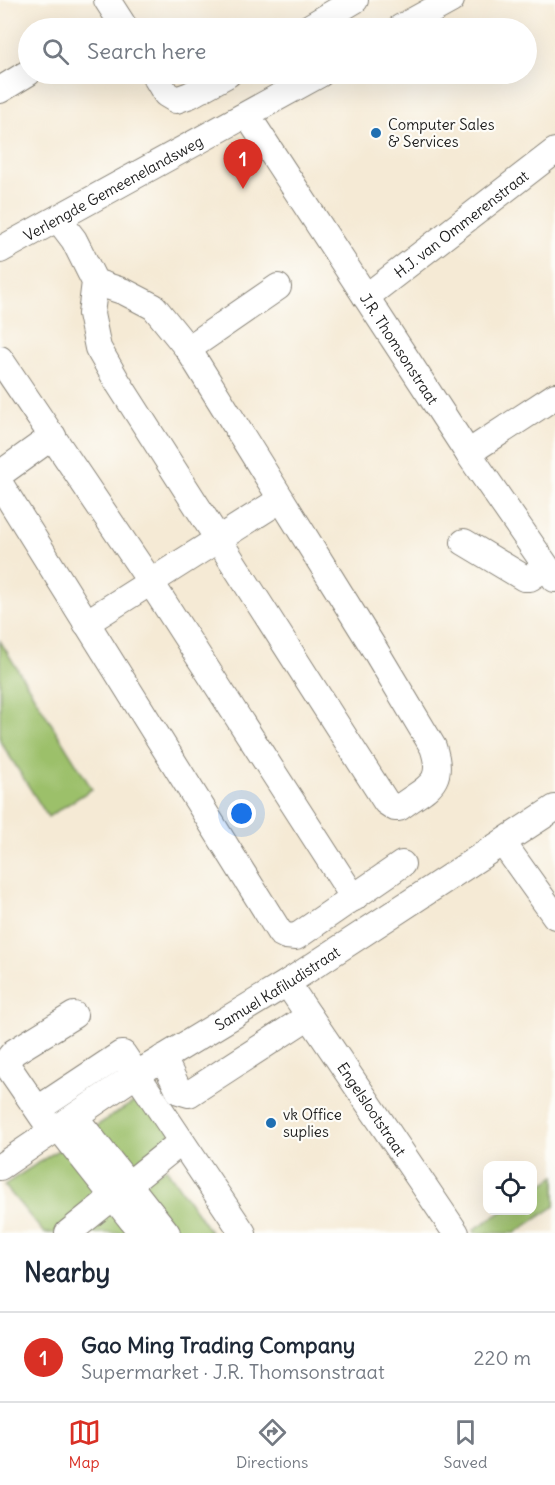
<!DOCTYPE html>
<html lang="en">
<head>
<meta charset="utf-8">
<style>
	:root { --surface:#fff; --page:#f2f2f3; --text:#1f2937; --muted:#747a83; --line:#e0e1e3; --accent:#d93025 }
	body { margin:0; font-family:Delius,sans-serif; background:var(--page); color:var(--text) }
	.controls { position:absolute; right:18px; bottom:18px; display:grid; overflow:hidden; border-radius:12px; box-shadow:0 6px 24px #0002 }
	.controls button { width:54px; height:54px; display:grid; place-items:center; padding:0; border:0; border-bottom:2px solid var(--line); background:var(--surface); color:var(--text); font:30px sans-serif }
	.you { position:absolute; left:242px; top:814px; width:21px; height:21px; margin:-15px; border:4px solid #fff; border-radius:50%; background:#1a73e8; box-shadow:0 0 0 9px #1a73e833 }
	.badge { display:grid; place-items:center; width:39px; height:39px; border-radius:50%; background:var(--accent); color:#fff; font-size:20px; font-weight:700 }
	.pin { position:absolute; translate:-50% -50px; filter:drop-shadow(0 2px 3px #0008) }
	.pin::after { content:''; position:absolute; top:32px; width:21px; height:18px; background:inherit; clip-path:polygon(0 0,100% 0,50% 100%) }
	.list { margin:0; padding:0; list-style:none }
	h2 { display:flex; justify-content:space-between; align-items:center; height:78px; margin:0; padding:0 24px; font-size:26px }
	h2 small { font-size:20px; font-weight:400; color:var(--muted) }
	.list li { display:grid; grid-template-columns:39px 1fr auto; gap:18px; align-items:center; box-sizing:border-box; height:90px; padding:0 24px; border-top:2px solid var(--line) }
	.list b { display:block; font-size:22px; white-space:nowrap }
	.list p { margin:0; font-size:20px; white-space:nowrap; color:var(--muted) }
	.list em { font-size:20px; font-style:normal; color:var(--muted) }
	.icon { flex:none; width:33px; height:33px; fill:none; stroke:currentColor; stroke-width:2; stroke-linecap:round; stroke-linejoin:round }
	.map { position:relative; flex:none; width:555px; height:1233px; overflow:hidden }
	.search { position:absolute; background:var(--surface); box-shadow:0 6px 24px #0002; left:18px; right:18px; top:18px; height:66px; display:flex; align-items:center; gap:15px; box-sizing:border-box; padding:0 21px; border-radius:33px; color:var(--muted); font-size:22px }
	.sheet { height:168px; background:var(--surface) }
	nav { display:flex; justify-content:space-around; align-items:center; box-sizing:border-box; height:84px; border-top:2px solid var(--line); background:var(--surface); font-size:16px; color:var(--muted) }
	nav a { display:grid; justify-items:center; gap:3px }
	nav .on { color:var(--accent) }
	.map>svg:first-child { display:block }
	.green { fill:#9cc06a; stroke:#5c6e43; stroke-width:1.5 }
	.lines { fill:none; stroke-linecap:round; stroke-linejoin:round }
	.minor-casing { stroke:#888378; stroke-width:28 }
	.minor { stroke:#fff; stroke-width:26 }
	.poi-dot { fill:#1f6fb2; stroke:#fdfcf7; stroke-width:2 }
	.labels { text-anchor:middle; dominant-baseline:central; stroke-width:4.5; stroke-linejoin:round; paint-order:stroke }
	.poi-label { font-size:15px; fill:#1c1c1c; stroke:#fdfcf7; text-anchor:start }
	.street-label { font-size:15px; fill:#1c1c1c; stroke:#fdfcf7 }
</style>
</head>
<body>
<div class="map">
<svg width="555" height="1233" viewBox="0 0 555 1233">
	<rect width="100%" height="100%" fill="#fdfcf7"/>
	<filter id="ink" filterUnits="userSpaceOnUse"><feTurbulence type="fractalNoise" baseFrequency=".0167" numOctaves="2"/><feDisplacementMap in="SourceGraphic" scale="12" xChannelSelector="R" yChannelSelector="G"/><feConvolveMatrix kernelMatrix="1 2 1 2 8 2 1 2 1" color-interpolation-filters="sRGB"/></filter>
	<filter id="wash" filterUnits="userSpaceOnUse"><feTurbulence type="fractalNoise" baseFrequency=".008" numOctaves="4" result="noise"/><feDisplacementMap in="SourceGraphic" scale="24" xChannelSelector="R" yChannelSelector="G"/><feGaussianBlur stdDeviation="1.35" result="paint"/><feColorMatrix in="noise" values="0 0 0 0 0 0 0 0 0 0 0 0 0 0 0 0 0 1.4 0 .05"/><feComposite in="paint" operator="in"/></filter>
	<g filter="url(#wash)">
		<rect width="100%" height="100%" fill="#f5ead5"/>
		<g class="green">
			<path d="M0,641l92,148 -44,28 -48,-76z"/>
			<path d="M143,1096l30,38 -39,40 -41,-46z"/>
			<path d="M64,1146l42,47 -47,40h-15l-40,-48z"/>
			<path d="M166,1168l45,65h-32l-40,-50z"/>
			<path d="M555,1176v30l-40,27h-40l-2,-3 30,-19 29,-1 1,-19z"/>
			<path d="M112,1202l27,31h-66z"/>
		</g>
	</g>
	<g filter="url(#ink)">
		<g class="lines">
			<defs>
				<g id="minor">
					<path d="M107,0l18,28"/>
					<path d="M308,28l47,-28"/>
					<path d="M400,28l51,-28"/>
					<path d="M154,74l12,20 10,6 14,-5 38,-21"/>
					<path d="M0,90l28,-17"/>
					<path id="s1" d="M247,115l221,338 87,126"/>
					<path d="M58,219l16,21 21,42 30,10 29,15 34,42 184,296 61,102c13,38 -7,40 -34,61h-4l-9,-6 -269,-421 -19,-33 -7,-34 4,-32"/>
					<path id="s2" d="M0,250l320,-176"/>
					<path id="s3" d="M366,297l189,-146"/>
					<path d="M188,349l90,-62"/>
					<path d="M0,359l150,222 204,317"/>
					<path d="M468,453l87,-57"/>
					<path d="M0,474l53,-38"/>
					<path d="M0,484l280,449 6,3 10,1 106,-73"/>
					<path d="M464,542l60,36h6l16,-11"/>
					<path d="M86,623l194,-123"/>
					<path d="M503,843l52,73"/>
					<path id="s4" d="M287,983l169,250"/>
					<path d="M163,1058l16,33 10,3 120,-78"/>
					<path d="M38,1109l83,-55h2l120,179"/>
					<path d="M75,1117l92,116"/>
					<path d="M46,1122l-39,-57 2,-7 5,-6 60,-37"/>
					<path d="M59,1128l83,105"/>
					<path id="s5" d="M0,1167l137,-93 150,-91 268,-175"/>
					<path d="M68,1233l113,-91"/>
				</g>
			</defs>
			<use href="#minor" class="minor-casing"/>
			<use href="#minor" class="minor"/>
		</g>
	</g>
	<g class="poi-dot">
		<circle cx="376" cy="133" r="6"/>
		<circle cx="271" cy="1123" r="6"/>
	</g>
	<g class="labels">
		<g class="poi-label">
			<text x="388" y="124">Computer Sales<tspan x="388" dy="17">&amp; Services</tspan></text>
			<text x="283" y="1114">vk Office<tspan x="283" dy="17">suplies</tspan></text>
		</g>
		<g class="street-label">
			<text stroke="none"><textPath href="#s2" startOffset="129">Verlengde Gemeenelandsweg</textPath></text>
			<text stroke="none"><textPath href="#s3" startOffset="120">H.J. van Ommerenstraat</textPath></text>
			<text stroke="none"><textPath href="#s1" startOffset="279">J.R. Thomsonstraat</textPath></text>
			<text stroke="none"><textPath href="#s5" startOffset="330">Samuel Kafiludistraat</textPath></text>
			<text stroke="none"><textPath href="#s4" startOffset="152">Engelslootstraat</textPath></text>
		</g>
	</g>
</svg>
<div class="controls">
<button><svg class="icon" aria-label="locate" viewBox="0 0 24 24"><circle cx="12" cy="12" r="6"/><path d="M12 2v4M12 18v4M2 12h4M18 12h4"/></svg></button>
</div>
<div class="you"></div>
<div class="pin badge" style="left:243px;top:189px">1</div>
<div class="search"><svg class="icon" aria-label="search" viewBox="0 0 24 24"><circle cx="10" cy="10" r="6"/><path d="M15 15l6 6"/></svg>Search here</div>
</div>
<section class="sheet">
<h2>Nearby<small></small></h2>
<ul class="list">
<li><span class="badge">1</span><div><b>Gao Ming Trading Company</b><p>Supermarket · J.R. Thomsonstraat</p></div><em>220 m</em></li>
</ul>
</section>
<nav>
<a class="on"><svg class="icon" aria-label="map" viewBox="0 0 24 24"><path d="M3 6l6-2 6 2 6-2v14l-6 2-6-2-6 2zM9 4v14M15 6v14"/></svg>Map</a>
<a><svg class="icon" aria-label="directions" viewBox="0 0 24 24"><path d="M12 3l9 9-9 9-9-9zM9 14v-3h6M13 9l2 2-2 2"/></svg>Directions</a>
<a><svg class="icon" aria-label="saved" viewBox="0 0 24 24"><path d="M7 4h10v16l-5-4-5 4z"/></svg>Saved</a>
</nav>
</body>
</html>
